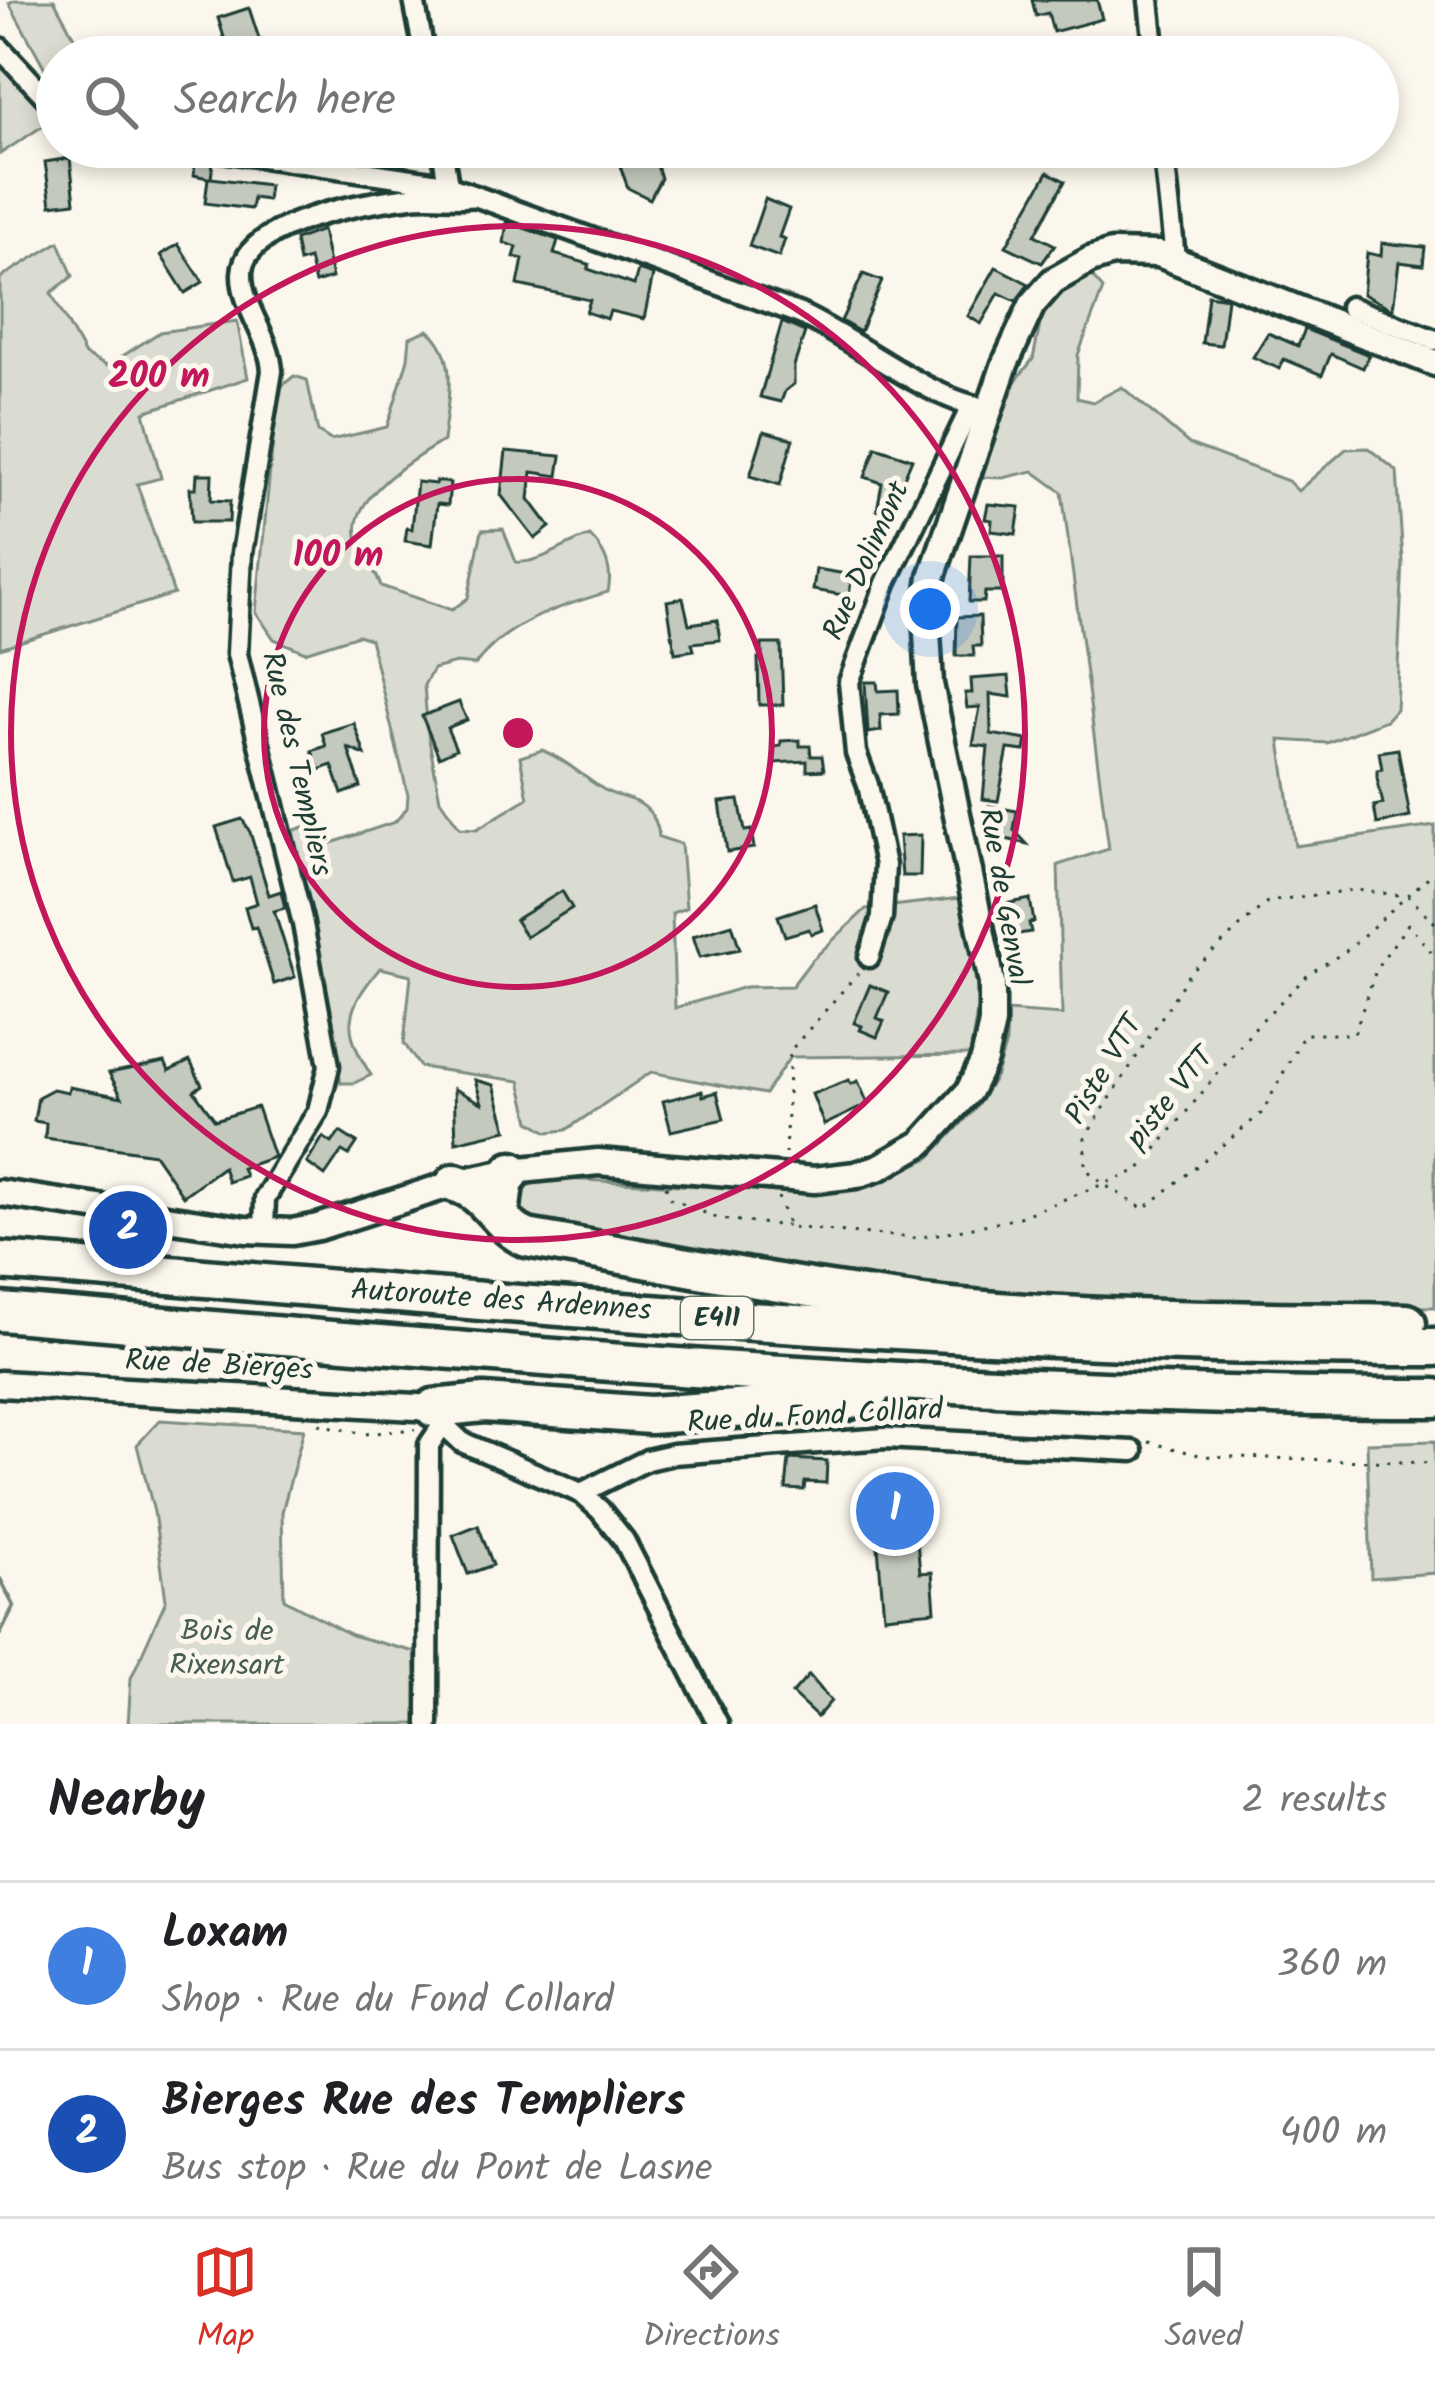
<!DOCTYPE html>
<html lang="en">
<head>
<meta charset="utf-8">
<style>
	:root { --surface:#fff; --page:#f2f2f2; --text:#202124; --muted:#757577; --line:#e0e0e0; --accent:#d93025 }
	body { margin:0; font-family:Kalam,sans-serif; background:var(--page); color:var(--text) }
	.you { position:absolute; left:930px; top:609px; width:42px; height:42px; margin:-30px; border:9px solid #fff; border-radius:50%; background:#1a73e8; box-shadow:0 0 0 18px #1a73e833 }
	.badge { display:grid; place-items:center; width:78px; height:78px; border-radius:50%; background:var(--accent); color:#fff; font-size:39px; font-weight:700 }
	.pin { position:absolute; translate:-50% -50%; border:6px solid #fff; box-shadow:0 3px 12px #0006 }
	.list { margin:0; padding:0; list-style:none }
	h2 { display:flex; justify-content:space-between; align-items:center; height:156px; margin:0; padding:0 48px; font-size:51px }
	h2 small { font-size:39px; font-weight:400; color:var(--muted) }
	.list li { display:grid; grid-template-columns:78px 1fr auto; gap:36px; align-items:center; box-sizing:border-box; height:168px; padding:0 48px; border-top:3px solid var(--line) }
	.list b { display:block; font-size:45px; white-space:nowrap }
	.list p { margin:0; font-size:39px; white-space:nowrap; color:var(--muted) }
	.list em { font-size:39px; font-style:normal; color:var(--muted) }
	.icon { flex:none; width:66px; height:66px; fill:none; stroke:currentColor; stroke-width:2; stroke-linecap:round; stroke-linejoin:round }
	.map { position:relative; flex:none; width:1435px; height:1724px; overflow:hidden }
	.search { position:absolute; background:var(--surface); box-shadow:0 6px 18px #0003; left:36px; right:36px; top:36px; height:132px; display:flex; align-items:center; gap:30px; box-sizing:border-box; padding:0 42px; border-radius:66px; color:var(--muted); font-size:45px }
	.sheet { height:492px; background:var(--surface) }
	nav { display:flex; justify-content:space-around; align-items:center; box-sizing:border-box; height:168px; border-top:3px solid var(--line); background:var(--surface); font-size:33px; color:var(--muted) }
	nav a { display:grid; justify-items:center; gap:6px }
	nav .on { color:var(--accent) }
	.map>svg:first-child { display:block }
	.green { fill:#dbdcd1; stroke:#7d8c82; stroke-width:3 }
	.lines { fill:none; stroke-linecap:round; stroke-linejoin:round }
	.stream { stroke:#74847b; stroke-width:4.5 }
	.building { fill:#c4c9be; stroke:#1f3d34; stroke-width:3 }
	.minor-casing { stroke:#1f3d34; stroke-width:27 }
	.tertiary-casing { stroke:#1f3d34; stroke-width:33 }
	.motorway-casing { stroke:#1f3d34; stroke-width:45 }
	.path { stroke:#1f3d34; stroke-width:3; stroke-dasharray:3 9; stroke-linecap:butt }
	.minor { stroke:#fbf7ec; stroke-width:18 }
	.tertiary { stroke:#fbf7ec; stroke-width:24 }
	.motorway { stroke:#fbf7ec; stroke-width:36 }
	.ring { fill:none; stroke:#c2185b; stroke-width:6 }
	.labels { text-anchor:middle; dominant-baseline:central; stroke-width:10; stroke-linejoin:round; paint-order:stroke }
	.shield { fill:#fbf7ec; stroke:#61756b; stroke-width:3 }
	.shield-label { font-size:27px; font-weight:bold; fill:#1f3d34 }
	.street-label { font-size:30px; fill:#1f3d34; stroke:#fbf7ec }
	.park-label { font-size:30px; fill:#455d53; stroke:#fbf7ec }
	.centre { fill:#c2185b; stroke:#fbf7ec; stroke-width:6 }
	.ring-label { font-size:36px; text-anchor:middle; font-weight:bold; fill:#c2185b; stroke:#fbf7ec; stroke-width:10; stroke-linejoin:round; paint-order:stroke }
</style>
</head>
<body>
<div class="map">
<svg width="1435" height="1724" viewBox="0 0 1435 1724">
	<rect width="100%" height="100%" fill="#fbf7ec"/>
	<filter id="ink" filterUnits="userSpaceOnUse"><feTurbulence type="fractalNoise" baseFrequency=".00833" numOctaves="2"/><feDisplacementMap in="SourceGraphic" scale="24" xChannelSelector="R" yChannelSelector="G"/><feConvolveMatrix kernelMatrix="1 2 1 2 8 2 1 2 1" color-interpolation-filters="sRGB"/></filter>
	<g filter="url(#ink)">
		<g class="green">
			<path d="M15,0h39l31,57h-28v24l-4,2 -44,-80z"/>
			<path d="M0,62l52,58 -52,34z"/>
			<path d="M59,242l14,34 -22,17 34,62 22,11 53,-34 77,-11 11,57 -104,34 17,66 -24,6 37,110 -174,54v-370z"/>
			<path d="M1090,274l13,15 -25,66 -1,43 16,4 29,-15 67,57 99,37 10,10 48,-42 22,-1 29,23 6,90 -7,148 -10,11 -59,23 -47,-3 15,106 140,-20v481l-423,-3 -211,-23 -276,-63 -11,-18 9,-11 19,-11 274,14 55,-6 58,-28 46,-49 21,-34 10,-32 1,-32 55,4 -4,-150 51,-16 -47,-357 -29,-21 -30,7 -22,-1 30,-90 22,-28 11,-54 24,-27z"/>
			<path d="M428,330c33,28 19,73 15,111 -28,17 -93,55 -86,94 2,13 19,36 24,51l71,24 16,-12 14,-68 21,-1 13,33c25,2 49,-19 74,-26 16,16 23,34 18,56 -50,15 -101,30 -133,73l-19,-2 -23,6 -9,16 4,49 12,66 20,28 17,1 51,-31 -8,-41 22,-7c28,12 40,27 64,41 11,6 26,7 36,14 11,8 16,19 17,32l22,7 5,64 -14,5 3,95 70,-21 47,-1 19,-25 55,-52 95,-11 18,101 -9,56 -180,2 -25,37 -114,-22 -85,58 -18,2 -18,-11 -10,-40 -100,-14 -16,-24 7,-68 -31,-7c-35,42 -39,60 -9,107l-17,8h-13l-20,-114 -32,-137 18,-6 7,23 81,-27 12,-14 1,-13 -38,-156 -12,-4 -53,17 -31,-13 -18,-27 22,-223 16,-13 13,4 11,52 13,8 56,-13 21,-68 2,-22z"/>
			<path d="M160,1420l144,9 -22,83 2,87 67,36 64,17 4,72h-291l3,-46 35,-78 -12,-88 -17,-67z"/>
			<path d="M1435,1441v132l-64,5 -4,-135z"/>
		</g>
		<g class="lines">
			<path class="stream" d="M0,1579l14,27 -14,28"/>
		</g>
		<g class="building">
			<path d="M1032,0h65l5,19 -49,13 -5,-19 -12,3z"/>
			<path d="M249,8l16,49h-35l-12,-39z"/>
			<path d="M654,156l7,22 -11,21 -22,-11 -8,-22z"/>
			<path d="M70,158l5,44 -24,3 -6,-43z"/>
			<path d="M195,161l18,2 -2,15 58,7 -2,15 -14,-2 -2,11 -46,-6 3,-25 -14,-3z"/>
			<path d="M1048,172l17,9 -30,54 20,10 -13,18 -36,-17z"/>
			<path d="M765,199l24,10 -10,28 6,2 -6,18 -30,-11z"/>
			<path d="M507,222l51,18 -4,14 35,10 -1,5 46,16 4,-15 15,5 -9,44 -34,-8 -3,8 -21,-7 4,-12 -72,-15 5,-26 -9,-2 3,-10 -13,-4z"/>
			<path d="M322,230l10,48 -17,5 -6,-24 -10,3 -4,-22z"/>
			<path d="M1382,243l43,4 -2,18 -24,-3 -6,47 -30,-15 4,-41 14,3z"/>
			<path d="M178,244l25,38 -18,11 -24,-38z"/>
			<path d="M996,267l33,17 -13,17 -17,-8 -18,31 -13,-8z"/>
			<path d="M863,274l19,7 -22,51 -19,-11z"/>
			<path d="M1208,295l19,3 -6,47 -19,-2z"/>
			<path d="M782,322l23,10 -11,34v18l-9,7 -4,11 -21,-5z"/>
			<path d="M1305,329l64,26 -6,13 -32,-14 -9,21 -38,-16 -4,10 -27,-12 15,-24 30,13z"/>
			<path d="M764,431l29,8 -13,46 -30,-9z"/>
			<path d="M876,447l36,12 -23,55 -12,-4 5,-27 -17,-6z"/>
			<path d="M506,451l55,5 -3,20 -26,-4 -3,27 21,28 -15,12 -34,-44z"/>
			<path d="M197,474h15l-1,26 19,1 -1,21h-37l-2,-34h6z"/>
			<path d="M436,481l14,2 -2,22 -11,-1 -5,41 -27,-4 2,-13 5,1 5,-47 18,2z"/>
			<path d="M988,504l32,3 -4,27 -25,-3 1,-11 -7,-1z"/>
			<path d="M971,556h32v36h-18l-1,10h-15z"/>
			<path d="M816,569l36,6 -3,21 -36,-6z"/>
			<path d="M683,598l6,26 28,-4 3,20 -28,3 2,7 -19,3 -8,-52z"/>
			<path d="M980,616l1,30h-8l1,10h-18l1,-39z"/>
			<path d="M762,644h19l2,61h-24l-1,-47h4z"/>
			<path d="M1009,676l2,21 -21,-3 1,40 36,6 -2,11 -17,-2 -10,52 -15,-2 5,-52 -15,-2 7,-38 -13,1 -2,-15h7l-1,-14z"/>
			<path d="M865,682h12l1,9 20,-1 1,24 -19,1 1,16 -13,2z"/>
			<path d="M459,702l8,18 -20,8 9,21 -17,8 -17,-41z"/>
			<path d="M354,723l11,32 -17,-7 13,39 -19,7 -10,-29 -13,5 -7,-19 14,-5 -4,-13z"/>
			<path d="M800,740v6h10l1,10h11l2,14 -17,1v-10l-33,2 -1,-16 8,-1v-5z"/>
			<path d="M1398,749l12,68 -33,7 -3,-18 9,-2 -6,-27v-7l5,-1 -3,-17z"/>
			<path d="M739,800l6,31 6,-1 3,18 -27,4 -7,-50z"/>
			<path d="M989,806l28,5 -3,19 13,14 -42,-10z"/>
			<path d="M242,819l8,13 19,63 12,-4 4,17 -11,3 21,66 -21,7 -18,-57 -5,1 -6,-21 12,-4 -7,-26 -17,5 -17,-55z"/>
			<path d="M921,835l-1,41h-18l-3,-40z"/>
			<path d="M562,891l10,17 -46,29 -11,-17z"/>
			<path d="M1030,899l4,23 -5,1 2,9 -19,3 -6,-31z"/>
			<path d="M815,904l8,26 -12,4 -2,-5 -24,7 -7,-20z"/>
			<path d="M732,924l8,25 -40,8 -7,-21z"/>
			<path d="M870,985l18,7 -11,26 7,3 -7,16 -17,-7 2,-4 -8,-3z"/>
			<path d="M190,1061l12,24 -8,6 21,29 42,-13 17,50 -32,11 3,8 -17,6 -5,-15 -40,29 -29,-42 -109,-16 1,-15 -12,-2 4,-24 15,-8 15,3 1,-5 53,10 -13,-24 56,-11 4,9z"/>
			<path d="M475,1080l19,5 13,45 -51,12 -2,-53 28,14z"/>
			<path d="M849,1080l2,4 7,-3 10,23 -44,21 -12,-31z"/>
			<path d="M702,1091l1,5 14,-4 7,27 -53,12 -8,-30z"/>
			<path d="M340,1132l17,11 -8,12 -7,-4 -17,25 -18,-13 16,-26 9,6z"/>
			<path d="M789,1459l38,2 -1,22 -21,-1 -1,8 -18,-1z"/>
			<path d="M913,1498l7,75 12,-1 3,39 -51,5 -10,-115z"/>
			<path d="M478,1525l15,40 -25,9 -15,-39z"/>
			<path d="M809,1675l22,26 -14,16 -25,-23z"/>
		</g>
		<g class="lines">
			<defs>
				<g id="minor">
					<path d="M414,0l11,57"/>
					<path d="M1149,0l6,57"/>
					<path d="M0,48l57,61"/>
					<path d="M194,147l245,36 361,131c54,24 136,91 189,94"/>
					<path d="M442,147l6,38"/>
					<path d="M1163,147l12,111"/>
					<path d="M1350,307l85,33"/>
					<path d="M869,957l13,-40 3,-52 -17,-80 -12,-32 -7,-71 37,-99 85,-176"/>
					<path d="M264,1230l1,-32 53,-87 11,-45 -26,-142 -66,-270 5,-101 30,-182c-2,-35 -31,-64 -30,-98 2,-52 128,-71 169,-76 22,-3 43,2 65,-1"/>
					<path d="M434,1408l9,16 19,18 119,51 19,17 24,30 94,184"/>
					<path d="M581,1493l66,-33 26,-6 212,-16 248,13"/>
					<path d="M428,1724l1,-279 14,-21"/>
				</g>
				<g id="tertiary">
					<path d="M0,1193l246,37 46,2 26,-5 137,-44 57,-12 86,-9 216,18 42,-5 24,-8 42,-24 47,-52 15,-31 8,-37v-40l-62,-299 -4,-69 6,-38 73,-213 27,-59 21,-24 37,-21 22,-7 47,1 276,109"/>
					<path d="M0,1384l434,24"/>
				</g>
				<g id="motorway">
					<path d="M455,1183c34,9 42,43 72,55 132,23 263,50 397,66 160,18 322,16 483,19"/>
					<path d="M500,1216l4,-32 8,-13"/>
					<path d="M0,1261c478,39 955,86 1435,86"/>
					<path d="M0,1312c478,40 955,85 1435,86"/>
					<path d="M434,1408l50,-5 166,12 197,-14 24,-10"/>
				</g>
			</defs>
			<use href="#minor" class="minor-casing"/>
			<use href="#tertiary" class="tertiary-casing"/>
			<use href="#motorway" class="motorway-casing"/>
			<g class="path">
				<path d="M1435,923l-27,-27 -53,-6 -87,11 -79,73 -104,164v30l18,16 41,25 118,-96 42,-79h50l23,-67 31,-43 27,32"/>
				<path d="M785,1154l5,-103 68,-78"/>
				<path d="M666,1186l4,12 49,21 69,7"/>
				<path d="M778,1197l11,30 128,11 97,-19 125,-49 119,-146 52,-51 36,-22 89,-80"/>
				<path d="M319,1424l46,10 50,-5"/>
				<path d="M1149,1442l54,14 232,7"/>
			</g>
			<use href="#minor" class="minor"/>
			<use href="#tertiary" class="tertiary"/>
			<use href="#motorway" class="motorway"/>
		</g>
	</g>
	<g class="ring">
		<circle cx="518" cy="733" r="254"/>
		<circle cx="518" cy="733" r="507"/>
	</g>
	<g class="labels">
		<rect class="shield" x="681" y="1297" width="72" height="42" rx="9"/>
		<g class="shield-label">
			<text x="717" y="1318">E411</text>
		</g>
		<g class="street-label">
			<text transform="translate(867 561) rotate(-66)">Rue Dolimont</text>
			<text transform="translate(296 764) rotate(77)">Rue des Templiers</text>
			<text transform="translate(1003 897) rotate(80)">Rue de Genval</text>
			<text transform="translate(1105 1070) rotate(-59)">Piste VTT</text>
			<text transform="translate(1171 1098) rotate(-51)">piste VTT</text>
			<text transform="translate(501 1301) rotate(4)">Autoroute des Ardennes</text>
			<text transform="translate(219 1366) rotate(3)">Rue de Bierges</text>
			<text transform="translate(815 1417) rotate(-3)">Rue du Fond Collard</text>
		</g>
		<g class="park-label">
			<text x="227" y="1632">Bois de<tspan x="227" dy="34">Rixensart</tspan></text>
		</g>
	</g>
	<circle cx="518" cy="733" r="18" class="centre"/>
	<g class="ring-label">
		<text x="159" y="387">200 m</text>
		<text x="338" y="566">100 m</text>
	</g>
</svg>
<div class="you"></div>
<div class="pin badge" style="left:895px;top:1511px;background:#3f7fe0">1</div>
<div class="pin badge" style="left:128px;top:1230px;background:#1a4fb4">2</div>
<div class="search"><svg class="icon" aria-label="search" viewBox="0 0 24 24"><circle cx="10" cy="10" r="6"/><path d="M15 15l6 6"/></svg>Search here</div>
</div>
<section class="sheet">
<h2>Nearby<small>2 results</small></h2>
<ul class="list">
<li><span class="badge" style="background:#3f7fe0">1</span><div><b>Loxam</b><p>Shop · Rue du Fond Collard</p></div><em>360 m</em></li>
<li><span class="badge" style="background:#1a4fb4">2</span><div><b>Bierges Rue des Templiers</b><p>Bus stop · Rue du Pont de Lasne</p></div><em>400 m</em></li>
</ul>
</section>
<nav>
<a class="on"><svg class="icon" aria-label="map" viewBox="0 0 24 24"><path d="M3 6l6-2 6 2 6-2v14l-6 2-6-2-6 2zM9 4v14M15 6v14"/></svg>Map</a>
<a><svg class="icon" aria-label="directions" viewBox="0 0 24 24"><path d="M12 3l9 9-9 9-9-9zM9 14v-3h6M13 9l2 2-2 2"/></svg>Directions</a>
<a><svg class="icon" aria-label="saved" viewBox="0 0 24 24"><path d="M7 4h10v16l-5-4-5 4z"/></svg>Saved</a>
</nav>
</body>
</html>
